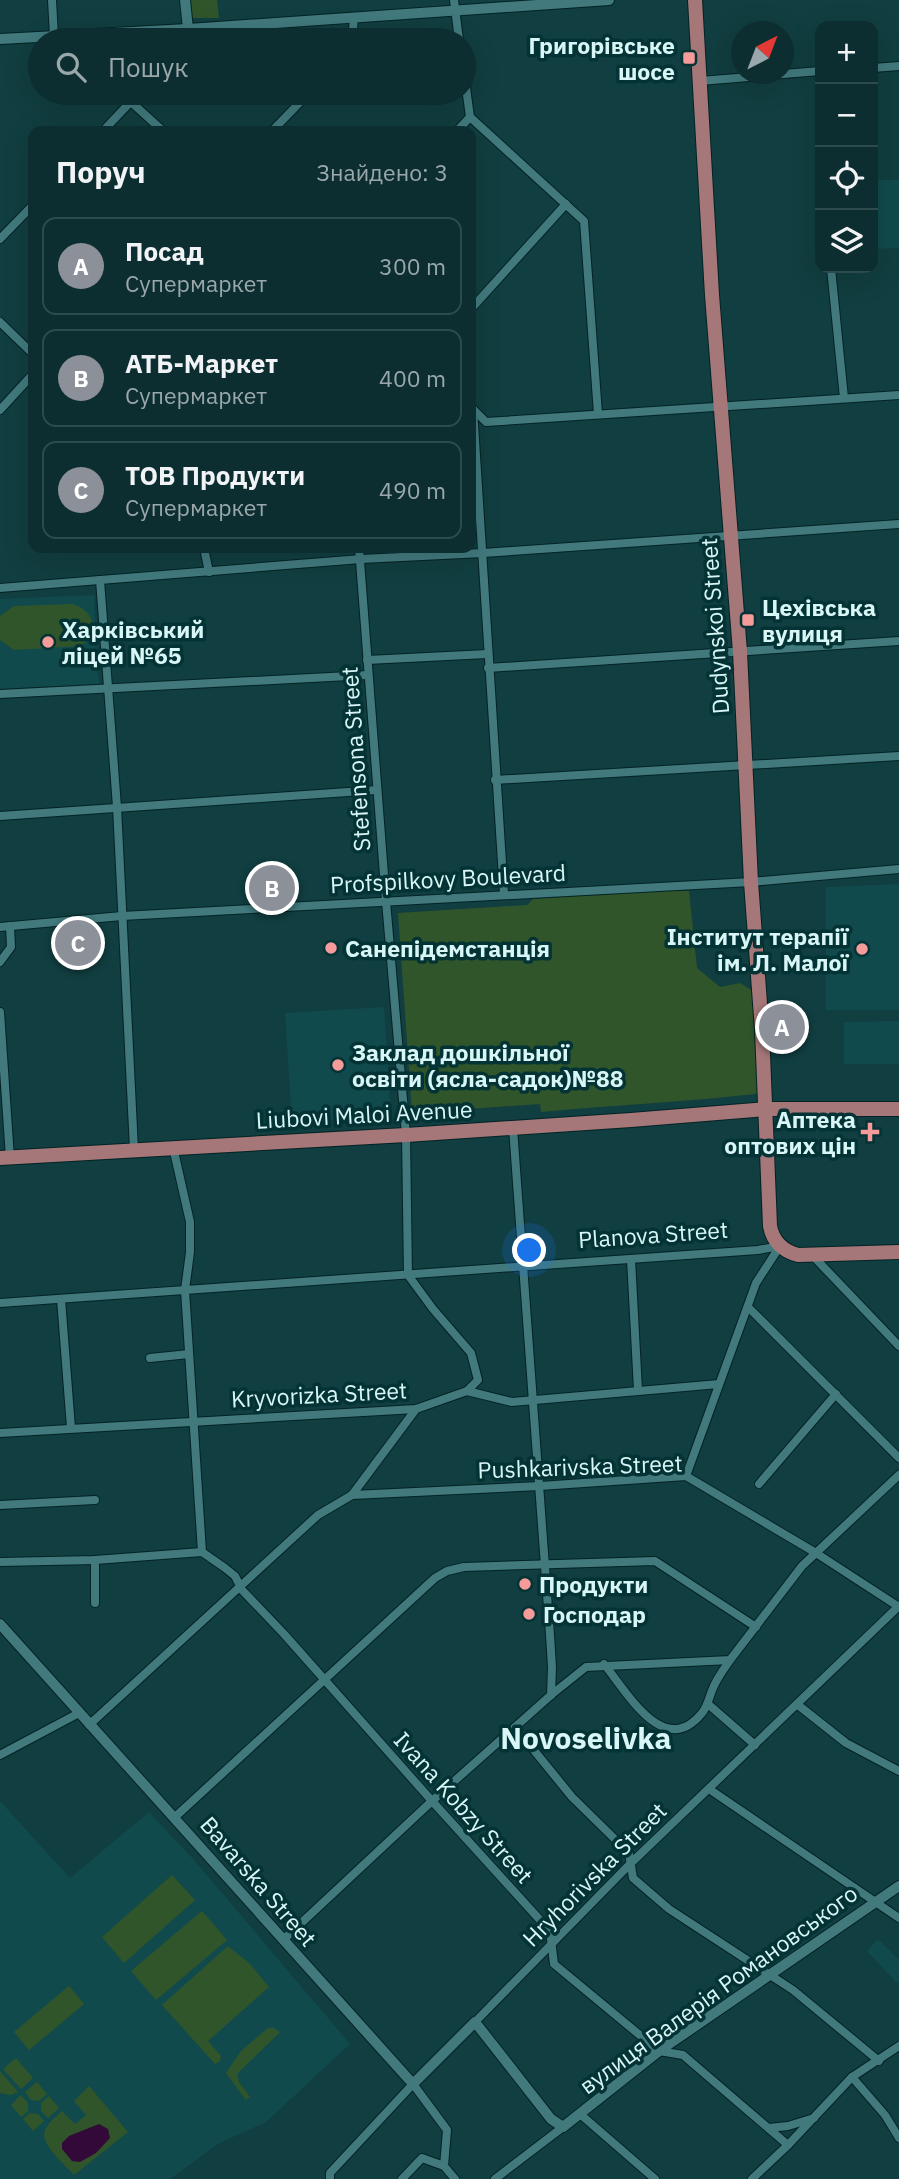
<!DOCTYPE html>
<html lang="uk">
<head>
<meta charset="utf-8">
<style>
	:root { --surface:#0d2e30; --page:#163638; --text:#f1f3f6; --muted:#9aa8ab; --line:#2d4a4c; --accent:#8c9099 }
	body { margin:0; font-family:"IBM Plex Sans",sans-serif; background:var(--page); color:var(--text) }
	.controls { position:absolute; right:21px; top:21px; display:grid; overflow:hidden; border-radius:14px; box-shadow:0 7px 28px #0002 }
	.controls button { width:63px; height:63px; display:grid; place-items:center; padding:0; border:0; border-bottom:2px solid var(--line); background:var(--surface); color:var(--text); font:35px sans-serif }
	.compass { position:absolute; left:731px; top:21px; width:63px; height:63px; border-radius:50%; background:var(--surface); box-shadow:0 7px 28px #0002; rotate:42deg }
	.you { position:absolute; left:530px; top:1251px; width:24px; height:24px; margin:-18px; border:5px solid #fff; border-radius:50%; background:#1a73e8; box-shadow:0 0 0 10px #1a73e833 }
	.badge { display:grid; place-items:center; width:46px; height:46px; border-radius:50%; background:var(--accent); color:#fff; font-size:23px; font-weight:700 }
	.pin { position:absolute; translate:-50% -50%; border:4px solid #fff; box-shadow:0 2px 7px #0006 }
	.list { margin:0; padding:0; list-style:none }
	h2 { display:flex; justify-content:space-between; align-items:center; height:91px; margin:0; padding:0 28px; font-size:30px }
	h2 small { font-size:23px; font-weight:400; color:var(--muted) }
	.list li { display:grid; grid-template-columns:46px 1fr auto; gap:21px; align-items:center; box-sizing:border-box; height:98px; margin:0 14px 14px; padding:0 14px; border:2px solid var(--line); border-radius:14px }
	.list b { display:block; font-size:26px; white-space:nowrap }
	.list p { margin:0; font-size:23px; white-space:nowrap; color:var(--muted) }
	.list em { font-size:23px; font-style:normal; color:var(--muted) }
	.icon { flex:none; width:38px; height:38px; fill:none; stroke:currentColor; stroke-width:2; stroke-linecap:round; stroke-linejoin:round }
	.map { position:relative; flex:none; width:899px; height:2179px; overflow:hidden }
	.search { position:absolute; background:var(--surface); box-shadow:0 7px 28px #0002; left:28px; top:28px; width:448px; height:77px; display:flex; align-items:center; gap:18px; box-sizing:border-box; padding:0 24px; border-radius:38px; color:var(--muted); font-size:26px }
	.panel { position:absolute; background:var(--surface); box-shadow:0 7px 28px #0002; left:28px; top:126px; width:448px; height:427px; border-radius:14px }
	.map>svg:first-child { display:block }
	.built { fill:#114a4c }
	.green { fill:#31552a }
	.water { fill:#320939 }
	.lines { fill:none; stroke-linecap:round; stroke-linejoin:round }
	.minor-casing { stroke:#042325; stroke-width:10 }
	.tertiary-casing { stroke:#042325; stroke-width:12 }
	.primary-casing { stroke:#042325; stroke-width:16 }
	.minor { stroke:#41797d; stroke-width:8 }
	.tertiary { stroke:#41797d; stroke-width:10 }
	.primary { stroke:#a57779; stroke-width:14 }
	.poi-dot { fill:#f59b9a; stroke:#043336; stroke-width:2.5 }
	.labels { text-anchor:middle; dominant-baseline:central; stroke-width:7; stroke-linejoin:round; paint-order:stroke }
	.poi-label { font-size:23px; font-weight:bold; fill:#d9f6f7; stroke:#043336; text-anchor:start }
	.street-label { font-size:23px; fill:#d9f6f7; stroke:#043336 }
	.district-label { font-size:30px; font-weight:bold; fill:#d9f6f7; stroke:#043336 }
</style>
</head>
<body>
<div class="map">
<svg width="899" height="2179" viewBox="0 0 899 2179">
	<rect width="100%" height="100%" fill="#113e40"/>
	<g class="built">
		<path d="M873,180h26v68l-26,1z"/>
		<path d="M815,182h5v68h-3z"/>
		<path d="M94,595l5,89 -99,5v-90z"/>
		<path d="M899,884v126h-73v-123z"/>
		<path d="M384,1007l7,109 -99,7 -7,-110z"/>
		<path d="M899,1021v43h-55v-42z"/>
		<path d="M0,1801l70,77 79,-66 46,49 155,183 -84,78 -48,22 -48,35h-170z"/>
		<path d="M878,1939l21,21v21l-2,2 -30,-32z"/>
	</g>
	<g class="green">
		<path d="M185,0h32l2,18h-32z"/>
		<path d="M72,604c16,5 22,14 21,30l-12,12 -67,4 -14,-10v-24l14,-10z"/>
		<path d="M680,889v2h9l8,77 23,19 20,-4 21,13 4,97c-75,9 -150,12 -224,19l-1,-8 -128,9 -14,-200 129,-8 6,-6z"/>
		<path d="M172,1875l23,25 -71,63 -22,-26z"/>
		<path d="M202,1911l25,29 -71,60 -25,-29z"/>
		<path d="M228,1946l22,18 19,23 -61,54 13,15 -1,5 -5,3 -53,-59z"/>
		<path d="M69,1986l15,18 -55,46 -15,-18z"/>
		<path d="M268,2028h6l6,4 -43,42 2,8 11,15 -4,3 -20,-27 15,-22z"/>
		<path d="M16,2058l17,20 -12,11 -18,-20z"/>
		<path d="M0,2071l18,21 -7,3 -11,-2z"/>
		<path d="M37,2082l10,12 -8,7 -8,-1 -6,-8z"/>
		<path d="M89,2086l39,46 -54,43c-9,-11 -37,-32 -28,-47 4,-7 11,-12 16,-17l13,13 11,-9 -12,-14z"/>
		<path d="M21,2095l7,8v8l-7,6 -10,-12z"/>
		<path d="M49,2096l10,12 -11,10 -7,-7v-8z"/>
		<path d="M30,2113l8,1 6,7 -11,10 -10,-12z"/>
	</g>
	<path class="water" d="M99,2124l9,5 2,9 -14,15 -16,9 -8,-1 -10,-12v-6l7,-7z"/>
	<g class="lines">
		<defs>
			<g id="minor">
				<path d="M52,0l2,36"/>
				<path d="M454,0l5,40"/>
				<path d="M352,40l2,-22"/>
				<path d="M873,68l26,-2"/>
				<path d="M464,73l6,44 114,104 14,193"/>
				<path d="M700,81l120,-10"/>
				<path d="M131,102l32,29"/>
				<path d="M103,131l36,-38"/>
				<path d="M272,131l37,-38"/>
				<path d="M457,131l13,-14"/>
				<path d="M0,239l33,-34"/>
				<path d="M831,268l13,130"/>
				<path d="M471,309l95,-105"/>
				<path d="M0,322l33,32"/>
				<path d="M473,409l31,485"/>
				<path d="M473,409l13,13 413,-27"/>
				<path d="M0,410l33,-36"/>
				<path d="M204,548l5,24"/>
				<path d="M359,548l27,353 20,234 2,140 25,34 38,44 7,27 -11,11"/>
				<path d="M100,580l17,227 17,342"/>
				<path d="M0,588l361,-29 122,-6 416,-29"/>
				<path d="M367,660l120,-6"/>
				<path d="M488,668l411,-27"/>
				<path d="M0,694l368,-19"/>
				<path d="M495,780l404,-24"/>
				<path d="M0,816l377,-26"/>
				<path d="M0,927l122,-11 629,-34 148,-13"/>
				<path d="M0,962l11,-15 -1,-21"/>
				<path d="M0,1012l10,146"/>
				<path d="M513,1128l37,507 2,32 -1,28"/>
				<path d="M173,1147l17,75v30l-5,38 17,262"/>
				<path d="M813,1256l86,90"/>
				<path d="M631,1259l7,131"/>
				<path d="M61,1299l10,129"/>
				<path d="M0,1303l758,-53 22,-4"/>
				<path d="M748,1307l151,151"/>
				<path d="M150,1358l39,-4"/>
				<path d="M0,1433l416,-24 51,-18 45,11 207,-18"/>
				<path d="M686,1476l70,-193 24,-37"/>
				<path d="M759,1484l77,-90"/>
				<path d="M352,1495l188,-9 146,-10 130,77 83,54"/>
				<path d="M0,1505l95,-5"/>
				<path d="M95,1560v43"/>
				<path d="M0,1562l95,-2 107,-8 23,16 10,8 7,14 42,44 148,167 118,130 4,33 105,87 24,4 105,90"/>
				<path d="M604,1664c23,28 60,96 98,49 6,-7 7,-16 11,-25 4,-10 11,-19 17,-28"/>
				<path d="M708,1704l47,41"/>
				<path d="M798,1705l48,38 53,28"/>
				<path d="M89,1725l229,-210 34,-20 64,-86"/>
				<path d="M515,1727l57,70 57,56 4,25 36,31 124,81 86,71"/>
				<path d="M0,1755l79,-42"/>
				<path d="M709,1789l190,129"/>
				<path d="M175,1817l260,-239 12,-7 17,-4 191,-6 101,66"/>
				<path d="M283,1940l149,-139 119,-106 35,-28 144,-7 72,-94 97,-91"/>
				<path d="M475,2022l155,-158 269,-258"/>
				<path d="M852,2077l33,38 14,23"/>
				<path d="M580,2114l75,65"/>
				<path d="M769,2128l19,-2 26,-8"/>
				<path d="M330,2179v-6l83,-89 34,46 -3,36 11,13"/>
				<path d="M402,2179l20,-21 22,8"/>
				<path d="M495,2179l68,-52"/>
				<path d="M752,2179l36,-34 64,-68 47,-31"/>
			</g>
			<g id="tertiary">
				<path d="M185,0l3,29"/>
				<path d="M0,39l188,-10 421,-29"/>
				<path d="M0,1624l413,460 62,-62 76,97 12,8 96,-76 240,-165"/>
			</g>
			<g id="primary">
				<path d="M695,0l17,295 28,357 11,230 11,148 8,196c3,16 13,25 28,29l101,-3"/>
				<path d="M0,1158l406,-23 225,-15 135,-11h133"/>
			</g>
		</defs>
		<use href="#minor" class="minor-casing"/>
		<use href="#tertiary" class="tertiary-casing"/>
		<use href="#primary" class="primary-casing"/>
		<use href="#minor" class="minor"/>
		<use href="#tertiary" class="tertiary"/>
		<use href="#primary" class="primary"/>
	</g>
	<g class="poi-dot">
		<rect x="682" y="51" width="14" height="14" rx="3.5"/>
		<rect x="741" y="613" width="14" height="14" rx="3.5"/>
		<circle cx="48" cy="642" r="7"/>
		<circle cx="331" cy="948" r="7"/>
		<circle cx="862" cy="949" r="7"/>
		<circle cx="338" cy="1065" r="7"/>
		<path d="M866.5 1121.5h7v7h7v7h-7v7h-7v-7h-7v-7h7z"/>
		<circle cx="525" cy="1584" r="7"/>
		<circle cx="529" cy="1614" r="7"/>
	</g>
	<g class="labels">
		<g class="poi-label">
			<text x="675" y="45" text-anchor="end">Григорівське<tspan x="675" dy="26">шосе</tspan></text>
			<text x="762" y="607">Цехівська<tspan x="762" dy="26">вулиця</tspan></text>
			<text x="62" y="629">Харківський<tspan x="62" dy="26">ліцей №65</tspan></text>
			<text x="848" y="936" text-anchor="end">Інститут терапії<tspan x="848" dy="26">ім. Л. Малої</tspan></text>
			<text x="345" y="948">Санепідемстанція</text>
			<text x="352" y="1052">Заклад дошкільної<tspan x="352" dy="26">освіти (ясла-садок)№88</tspan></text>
			<text x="856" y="1119" text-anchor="end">Аптека<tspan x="856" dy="26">оптових цін</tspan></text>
			<text x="539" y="1584">Продукти</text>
			<text x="543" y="1614">Господар</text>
		</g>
		<g class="street-label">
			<text transform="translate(714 626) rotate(-94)">Dudynskoi Street</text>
			<text transform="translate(355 759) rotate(-94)">Stefensona Street</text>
			<text transform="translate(448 878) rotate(-3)">Profspilkovy Boulevard</text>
			<text transform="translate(364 1114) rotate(-3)">Liubovi Maloi Avenue</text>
			<text transform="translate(653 1234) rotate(-4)">Planova Street</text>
			<text transform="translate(319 1394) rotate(-3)">Kryvorizka Street</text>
			<text transform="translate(580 1466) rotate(-2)">Pushkarivska Street</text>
			<text transform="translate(464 1807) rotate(48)">Ivana Kobzy Street</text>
			<text transform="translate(594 1874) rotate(-45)">Hryhorivska Street</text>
			<text transform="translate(259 1881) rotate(49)">Bavarska Street</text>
			<text transform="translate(718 1989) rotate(-36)">вулиця Валерія Романовського</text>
		</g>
		<g class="district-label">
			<text x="586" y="1737">Novoselivka</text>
		</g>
	</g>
</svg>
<div class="controls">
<button>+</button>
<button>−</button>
<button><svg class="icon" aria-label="locate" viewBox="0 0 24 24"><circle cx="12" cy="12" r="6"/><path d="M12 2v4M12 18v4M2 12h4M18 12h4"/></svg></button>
<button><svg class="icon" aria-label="layers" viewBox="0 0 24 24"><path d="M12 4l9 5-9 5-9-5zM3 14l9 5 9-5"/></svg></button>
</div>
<svg class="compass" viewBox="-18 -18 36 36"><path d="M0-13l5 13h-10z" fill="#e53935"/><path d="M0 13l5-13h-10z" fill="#9aa8ab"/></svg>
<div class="you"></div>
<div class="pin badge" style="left:782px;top:1027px">A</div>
<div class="pin badge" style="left:272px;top:888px">B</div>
<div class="pin badge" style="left:78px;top:943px">C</div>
<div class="search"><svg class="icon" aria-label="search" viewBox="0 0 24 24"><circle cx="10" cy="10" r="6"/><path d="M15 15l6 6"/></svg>Пошук</div>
<section class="panel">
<h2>Поруч<small>Знайдено: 3</small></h2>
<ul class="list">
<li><span class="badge">A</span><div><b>Посад</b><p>Супермаркет</p></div><em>300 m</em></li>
<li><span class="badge">B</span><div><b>АТБ-Маркет</b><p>Супермаркет</p></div><em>400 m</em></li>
<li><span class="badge">C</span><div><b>ТОВ Продукти</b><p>Супермаркет</p></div><em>490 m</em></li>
</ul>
</section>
</div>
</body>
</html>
